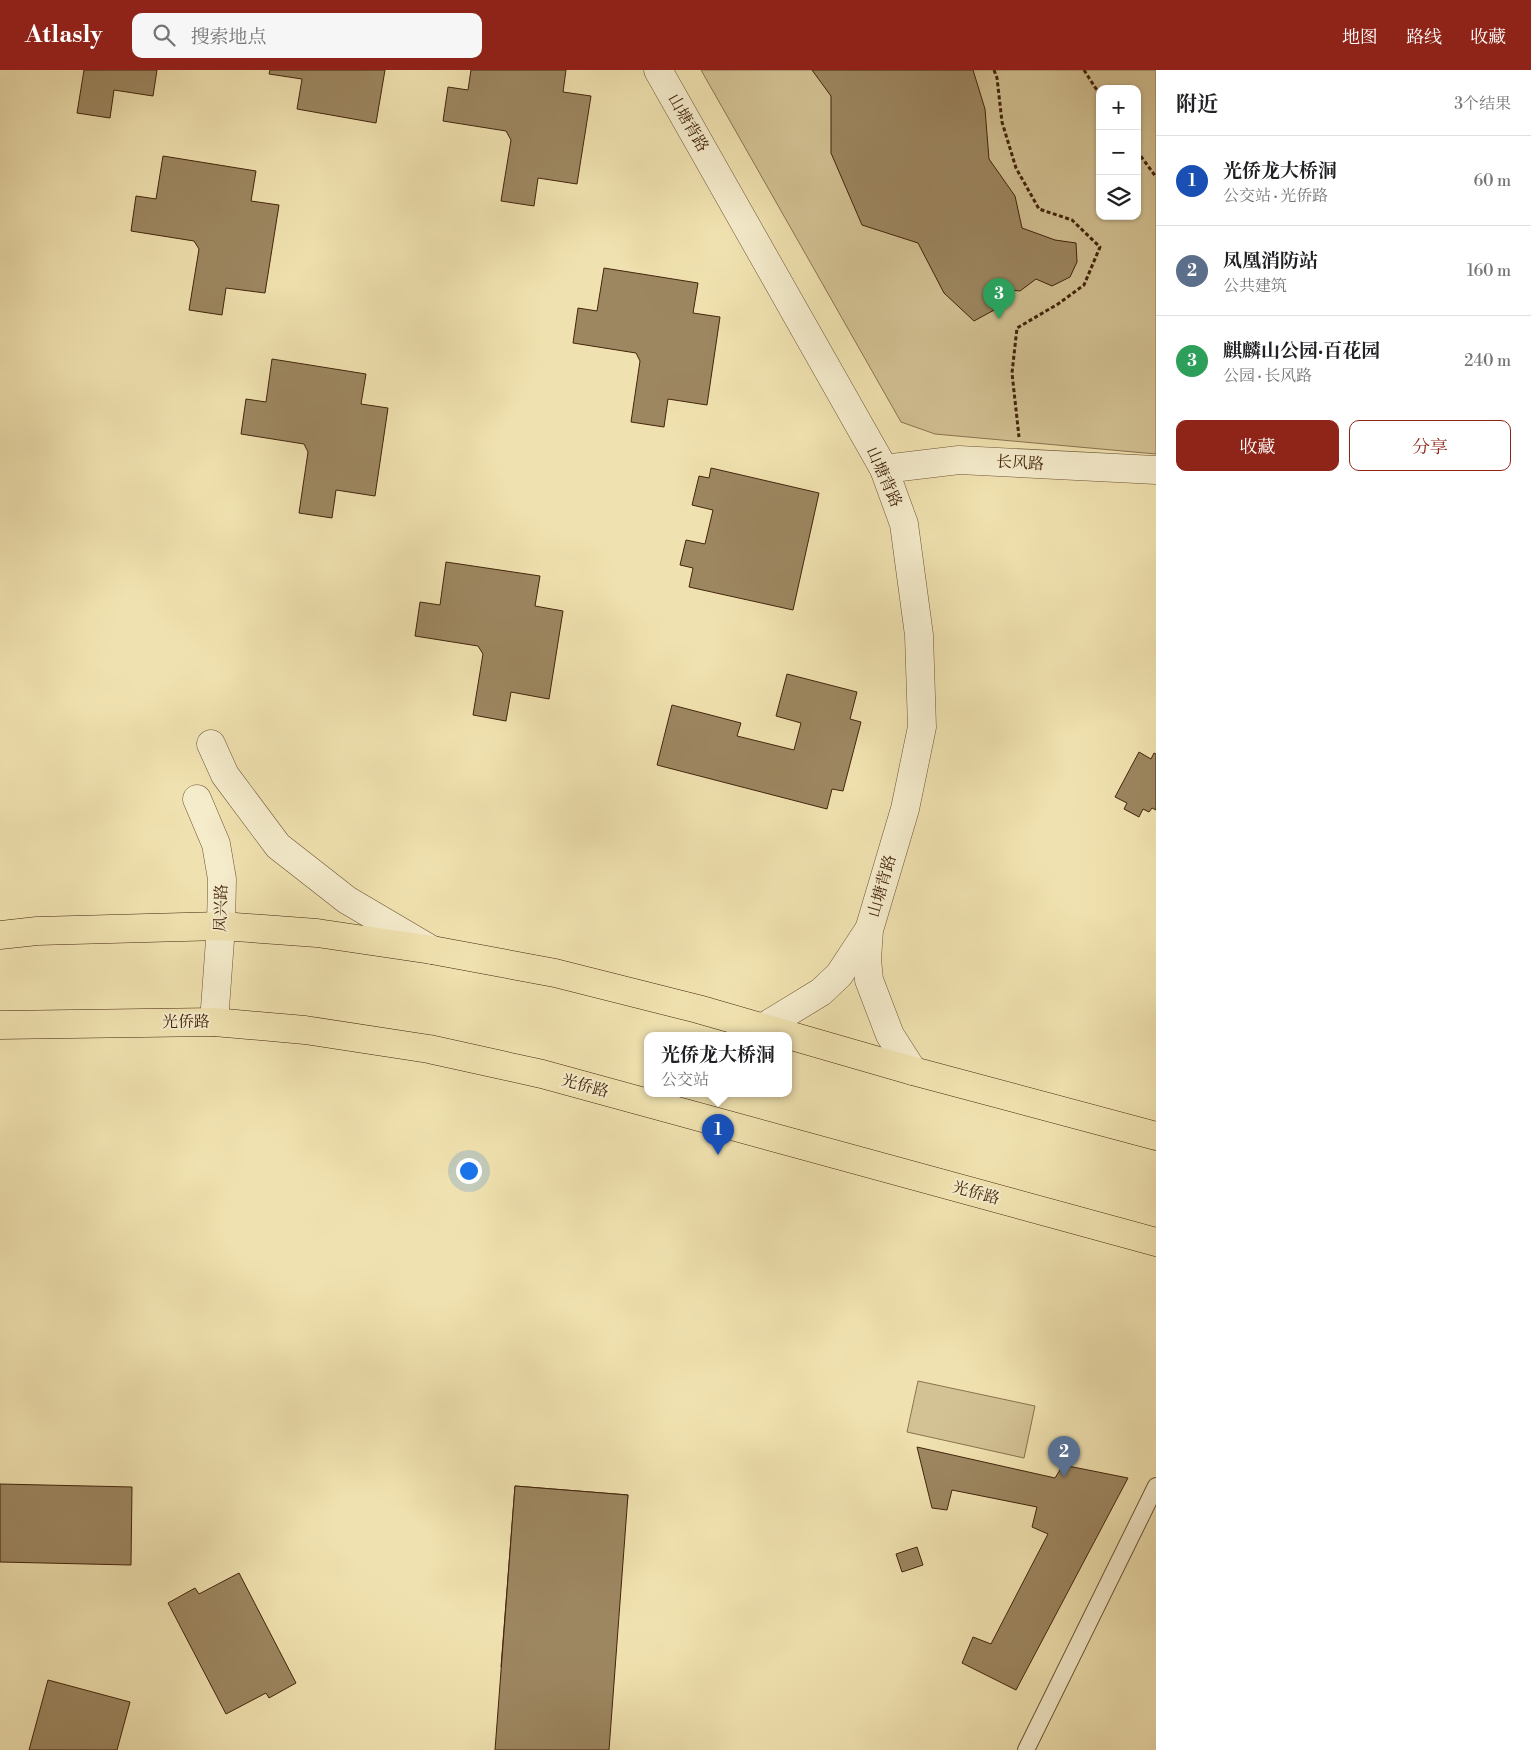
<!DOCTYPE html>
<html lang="zh">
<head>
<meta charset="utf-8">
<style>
	:root { --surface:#fff; --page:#f6f6f6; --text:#202124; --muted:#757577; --line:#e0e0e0; --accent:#8f2418 }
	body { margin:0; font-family:"Libre Bodoni","Noto Serif SC",serif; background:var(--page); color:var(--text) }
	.controls { position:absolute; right:15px; top:15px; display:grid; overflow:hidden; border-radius:10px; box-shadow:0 1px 4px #0004 }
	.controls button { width:45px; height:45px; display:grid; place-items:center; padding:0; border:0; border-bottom:1px solid var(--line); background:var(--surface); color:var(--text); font:25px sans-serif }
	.you { position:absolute; left:468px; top:1100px; width:18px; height:18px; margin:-12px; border:4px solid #fff; border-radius:50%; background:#1a73e8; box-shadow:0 0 0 8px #1a73e833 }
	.badge { display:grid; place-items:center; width:32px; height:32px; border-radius:50%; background:var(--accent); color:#fff; font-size:16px; font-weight:700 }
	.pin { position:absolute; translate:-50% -41px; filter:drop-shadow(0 1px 2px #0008) }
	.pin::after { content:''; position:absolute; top:26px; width:18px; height:15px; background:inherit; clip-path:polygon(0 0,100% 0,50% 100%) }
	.popup { position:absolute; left:644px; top:962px; width:148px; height:65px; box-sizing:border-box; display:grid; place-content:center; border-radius:10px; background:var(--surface); filter:drop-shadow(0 1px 4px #0005); font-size:16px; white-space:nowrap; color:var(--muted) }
	.popup b { font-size:19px; color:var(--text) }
	.popup::after { content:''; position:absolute; left:50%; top:100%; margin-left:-10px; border:10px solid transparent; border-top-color:var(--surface) }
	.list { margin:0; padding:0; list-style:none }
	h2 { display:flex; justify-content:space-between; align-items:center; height:65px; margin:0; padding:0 20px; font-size:21px }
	h2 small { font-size:16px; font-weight:400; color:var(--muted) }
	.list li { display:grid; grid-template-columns:32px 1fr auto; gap:15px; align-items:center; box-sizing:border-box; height:90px; padding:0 20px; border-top:1px solid var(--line) }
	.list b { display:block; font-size:19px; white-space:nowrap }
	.list p { margin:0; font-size:16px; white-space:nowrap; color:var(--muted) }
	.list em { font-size:16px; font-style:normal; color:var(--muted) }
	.actions { display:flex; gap:10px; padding:15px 20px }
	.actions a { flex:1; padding:11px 0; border:1px solid var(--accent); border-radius:10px; text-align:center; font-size:18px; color:var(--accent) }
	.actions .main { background:var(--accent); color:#fff }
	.icon { flex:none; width:28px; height:28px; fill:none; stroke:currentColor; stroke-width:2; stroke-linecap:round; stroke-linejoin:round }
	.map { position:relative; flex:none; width:1156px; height:1680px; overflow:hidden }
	header { display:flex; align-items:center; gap:30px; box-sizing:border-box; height:70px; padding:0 25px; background:var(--accent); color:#fff }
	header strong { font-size:24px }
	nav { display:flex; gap:28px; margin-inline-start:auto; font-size:18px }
	.search { width:350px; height:45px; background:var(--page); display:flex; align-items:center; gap:12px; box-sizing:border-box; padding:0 18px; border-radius:10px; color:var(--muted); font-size:19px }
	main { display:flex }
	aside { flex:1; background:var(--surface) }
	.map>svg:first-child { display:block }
	.green { fill:#d3c294; stroke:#8b7350; fill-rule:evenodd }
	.building { fill:#9d8761; stroke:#43240b }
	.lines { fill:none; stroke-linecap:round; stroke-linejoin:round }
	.service-casing { stroke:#6e5434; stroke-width:18 }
	.tertiary-casing { stroke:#6e5434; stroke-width:29 }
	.primary-casing { stroke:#43240b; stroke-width:29 }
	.path { stroke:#43240b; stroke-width:3; stroke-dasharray:4 2.5; stroke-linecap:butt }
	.service { stroke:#f5eccc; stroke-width:16 }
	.tertiary { stroke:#f5eccc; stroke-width:28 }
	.primary { stroke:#f0e2b0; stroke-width:28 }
	.labels { text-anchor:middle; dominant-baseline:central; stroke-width:4; stroke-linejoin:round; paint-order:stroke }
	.street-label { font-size:16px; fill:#43240b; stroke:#f5eccc }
</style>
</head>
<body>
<header>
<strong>Atlasly</strong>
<div class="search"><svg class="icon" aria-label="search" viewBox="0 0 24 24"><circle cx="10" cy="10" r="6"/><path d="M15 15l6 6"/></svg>搜索地点</div>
<nav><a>地图</a><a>路线</a><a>收藏</a></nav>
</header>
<main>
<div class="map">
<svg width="1156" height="1680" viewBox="0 0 1156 1680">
	<rect width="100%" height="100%" fill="#f0e2b0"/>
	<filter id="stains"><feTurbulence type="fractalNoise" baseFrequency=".004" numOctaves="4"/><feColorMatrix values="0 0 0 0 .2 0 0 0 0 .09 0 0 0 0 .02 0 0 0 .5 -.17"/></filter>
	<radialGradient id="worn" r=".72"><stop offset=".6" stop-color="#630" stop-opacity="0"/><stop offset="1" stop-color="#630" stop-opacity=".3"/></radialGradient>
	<g class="green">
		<path d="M701,0h455v384l-221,-20 -34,-12zM1100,19h37v127h-37z"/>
		<path d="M918,1311l117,25 -11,52 -117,-26z"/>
	</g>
	<g class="building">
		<path d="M84,0h73l-4,26 -39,-6 -4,28 -33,-5z"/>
		<path d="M270,0h115l-9,53 -79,-14 5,-30 -33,-5z"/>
		<path d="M471,0h95l-3,22 28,4 -14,88 -39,-6 -4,28 -33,-5 10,-61 -5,-9 -63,-10 5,-34 20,3z"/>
		<path d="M812,0h161l12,39 4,50 26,37 7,32 33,12 21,3 1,19 -7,15 -18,9 -16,-7 -16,12 -21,-2 -3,20 -22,12 -30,-28 -26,-50 -56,-18 -31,-72v-57z"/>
		<path d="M163,86l93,15 -5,30 28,4 -14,88 -39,-5 -4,27 -33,-5 10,-61 -5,-8 -63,-10 5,-35 20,3z"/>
		<path d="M604,198l94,15 -5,30 27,4 -13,88 -39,-6 -4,28 -33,-5 9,-61 -4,-8 -63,-10 5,-35 19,3z"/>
		<path d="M272,289l94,15 -5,30 27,4 -13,88 -39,-6 -4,28 -33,-5 9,-61 -4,-8 -63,-10 5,-35 20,3z"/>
		<path d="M711,398l108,25 -26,117 -104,-23 4,-19 -13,-3 6,-25 19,4 8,-34 -21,-5 7,-29 10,2z"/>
		<path d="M446,492l94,14 -5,30 28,5 -14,88 -38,-7 -5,29 -33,-6 10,-61 -5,-8 -63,-10 5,-34 20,3z"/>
		<path d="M787,604l70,18 -7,27 11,3 -18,69 -11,-2 -5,20 -170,-44 15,-60 69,18 -4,13 57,14 7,-27 -25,-7z"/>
		<path d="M1139,682l12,7 3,-6 2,1v56l-4,-2 -3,4 -6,-3 -4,8 -15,-8 3,-6 -12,-6z"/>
		<path d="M917,1377l138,31 8,-13 65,13 -112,212 -54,-27 11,-26 18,7 57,-110 -16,-7 5,-20 -85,-17 -5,20 -15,-2z"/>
		<path d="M0,1414l132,3 -1,78 -131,-3z"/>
		<path d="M515,1416l113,9 -26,184 -101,-12z"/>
		<path d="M515,1416l113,9 -19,255h-114z"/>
		<path d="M917,1477l6,18 -21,7 -6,-18z"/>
		<path d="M239,1503l57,110 -27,15 -3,-5 -40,21 -58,-111 27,-15 4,6z"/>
		<path d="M48,1610l82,22 -13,48h-88z"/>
	</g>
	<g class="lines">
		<defs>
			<path id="service" d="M1026,1680l130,-264"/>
			<g id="tertiary">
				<path d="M658,0l226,399 20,55 15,111 3,92 -17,82 -36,121 -2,29 2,21 21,55 23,36"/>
				<path d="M884,399l75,-9 197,10"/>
				<path d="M211,674l14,31 53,71 69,54 85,50"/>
				<path d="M197,729l19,45 6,35 -1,47 -7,96"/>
				<path d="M762,958l59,-36 18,-17 29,-44"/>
			</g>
			<g id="primary">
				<path d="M0,865l37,-4 184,-5 96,7 115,17 123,23 143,36 215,62 243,65"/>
				<path d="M0,955l214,-3 91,8 124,19 113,25 614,168"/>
			</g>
		</defs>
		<use href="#service" class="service-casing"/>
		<use href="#tertiary" class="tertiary-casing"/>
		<use href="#primary" class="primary-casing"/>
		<g class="path">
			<path d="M994,0l3,8 5,44 14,46 23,41 33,11 28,27 -16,38 -26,19 -41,24 -5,45 7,64"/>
			<path d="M1084,0l16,25"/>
			<path d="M1137,81l19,26"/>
		</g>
		<use href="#service" class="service"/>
		<use href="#tertiary" class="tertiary"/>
		<use href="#primary" class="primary"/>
	</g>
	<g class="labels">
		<g class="street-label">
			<text transform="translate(688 53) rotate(60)">山塘背路</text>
			<text transform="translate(1020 393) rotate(3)">长风路</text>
			<text transform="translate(884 407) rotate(66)">山塘背路</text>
			<text transform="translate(882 816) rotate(-74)">山塘背路</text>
			<text transform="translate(221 838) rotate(-88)">凤兴路</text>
			<text x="186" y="952">光侨路</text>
			<text transform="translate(585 1016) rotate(15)">光侨路</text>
			<text transform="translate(976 1123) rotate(15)">光侨路</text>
		</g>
	</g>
	<rect width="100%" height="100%" filter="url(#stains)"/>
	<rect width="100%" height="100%" fill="url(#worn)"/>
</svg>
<div class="controls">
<button>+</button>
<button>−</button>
<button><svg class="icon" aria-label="layers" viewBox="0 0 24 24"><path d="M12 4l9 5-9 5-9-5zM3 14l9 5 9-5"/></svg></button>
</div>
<div class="you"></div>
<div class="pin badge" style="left:718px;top:1085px;background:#1a4fb4">1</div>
<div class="popup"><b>光侨龙大桥洞</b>公交站</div>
<div class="pin badge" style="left:1064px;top:1407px;background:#5c6f8a">2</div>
<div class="pin badge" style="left:999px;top:249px;background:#2e9e5b">3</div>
</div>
<aside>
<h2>附近<small>3个结果</small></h2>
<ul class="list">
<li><span class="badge" style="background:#1a4fb4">1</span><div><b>光侨龙大桥洞</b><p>公交站 · 光侨路</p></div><em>60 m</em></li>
<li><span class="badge" style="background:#5c6f8a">2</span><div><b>凤凰消防站</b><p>公共建筑</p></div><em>160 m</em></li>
<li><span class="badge" style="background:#2e9e5b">3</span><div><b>麒麟山公园·百花园</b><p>公园 · 长风路</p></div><em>240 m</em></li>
</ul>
<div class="actions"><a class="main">收藏</a><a>分享</a></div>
</aside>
</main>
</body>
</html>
